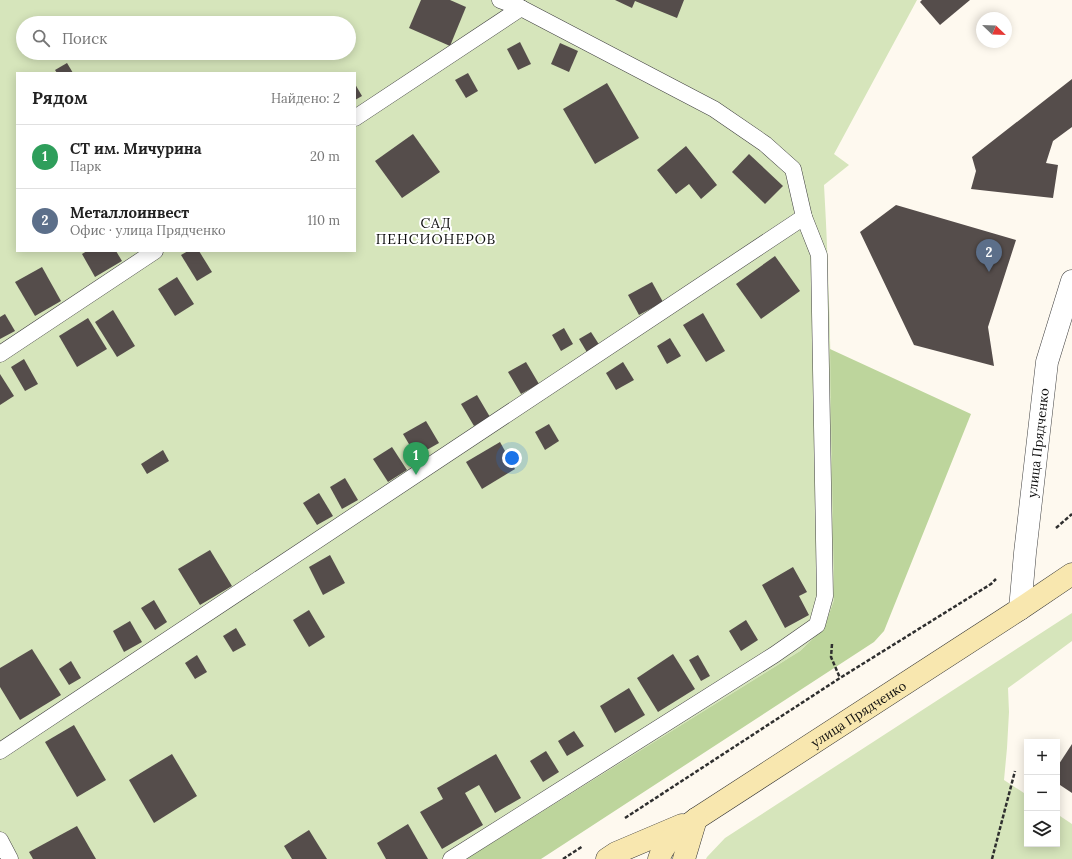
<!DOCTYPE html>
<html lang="ru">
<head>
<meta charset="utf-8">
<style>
	:root { --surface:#fff; --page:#f2f2f2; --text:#222; --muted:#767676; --line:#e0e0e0; --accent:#b23147 }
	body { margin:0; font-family:Lora,serif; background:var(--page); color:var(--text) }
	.controls { position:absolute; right:12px; bottom:12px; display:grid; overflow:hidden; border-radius:0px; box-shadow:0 2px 10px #0003 }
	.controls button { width:36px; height:36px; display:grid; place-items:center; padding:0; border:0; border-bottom:1px solid var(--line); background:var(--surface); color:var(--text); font:20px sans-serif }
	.compass { position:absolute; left:976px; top:12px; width:36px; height:36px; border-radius:50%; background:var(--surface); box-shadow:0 2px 10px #0003; rotate:113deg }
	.you { position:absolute; left:512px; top:458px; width:14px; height:14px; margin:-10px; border:3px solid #fff; border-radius:50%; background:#1a73e8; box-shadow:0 0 0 6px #1a73e833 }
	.badge { display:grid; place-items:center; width:26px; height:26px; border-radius:50%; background:var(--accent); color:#fff; font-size:13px; font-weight:700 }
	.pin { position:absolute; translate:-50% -33px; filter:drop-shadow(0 1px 2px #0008) }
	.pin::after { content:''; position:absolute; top:21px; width:14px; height:12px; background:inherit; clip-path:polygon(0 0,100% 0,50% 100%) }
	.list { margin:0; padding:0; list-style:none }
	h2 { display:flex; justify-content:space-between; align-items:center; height:52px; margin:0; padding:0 16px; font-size:17px }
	h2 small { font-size:13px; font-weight:400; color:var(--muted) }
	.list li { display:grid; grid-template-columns:26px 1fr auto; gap:12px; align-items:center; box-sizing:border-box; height:64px; padding:0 16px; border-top:1px solid var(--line) }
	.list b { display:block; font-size:15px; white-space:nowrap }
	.list p { margin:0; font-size:13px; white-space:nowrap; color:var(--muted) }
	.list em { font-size:13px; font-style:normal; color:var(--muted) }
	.icon { flex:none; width:22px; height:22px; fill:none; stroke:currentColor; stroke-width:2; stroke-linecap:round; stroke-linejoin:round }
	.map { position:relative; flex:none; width:1072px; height:859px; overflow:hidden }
	.search { position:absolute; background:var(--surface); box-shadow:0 2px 10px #0003; left:16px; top:16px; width:340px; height:44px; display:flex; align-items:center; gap:10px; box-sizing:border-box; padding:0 14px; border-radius:22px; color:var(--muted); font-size:15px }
	.panel { position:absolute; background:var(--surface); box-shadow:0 2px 10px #0003; left:16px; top:72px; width:340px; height:180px; border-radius:0px }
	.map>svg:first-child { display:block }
	.green { fill:#d6e5bb; fill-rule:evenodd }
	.forest { fill:#bdd59c }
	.building { fill:#554d4b }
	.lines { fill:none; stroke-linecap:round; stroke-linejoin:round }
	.service-casing { stroke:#404040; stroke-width:17 }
	.minor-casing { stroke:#404040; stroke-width:23 }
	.secondary-casing { stroke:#2f2f2f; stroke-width:23 }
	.path { stroke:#2f2f2f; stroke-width:2.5; stroke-dasharray:4 2; stroke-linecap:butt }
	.service { stroke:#fff; stroke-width:16 }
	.minor { stroke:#fff; stroke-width:22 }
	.secondary { stroke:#f8e7af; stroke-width:22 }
	.labels { text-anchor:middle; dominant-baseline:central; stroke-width:4; stroke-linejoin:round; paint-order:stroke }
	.street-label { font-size:13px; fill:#0d0d0d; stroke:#fff }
	.neighbourhood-label { font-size:14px; letter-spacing:1px; fill:#0d0d0d; stroke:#fff }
</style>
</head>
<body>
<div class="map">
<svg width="1072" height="859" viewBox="0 0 1072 859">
	<rect width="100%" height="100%" fill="#fef9ef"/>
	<g class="green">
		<path d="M0,0h917l-83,154 15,11 -25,20c8,138 8,277 10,415l-10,28 -24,23 -334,208h-466zM23,23h326v30h-326zM17,73h338v178h-338z"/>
		<path d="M1072,613v28l-64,47 1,24 -2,36 -3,32 23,15v49h30v-30l15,10v35h-366l1,-2 18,-19z"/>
	</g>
	<path class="forest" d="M830,349l141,65 -87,217 -10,11 -333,217h-75l334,-208 24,-23 10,-28z"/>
	<g class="building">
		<path d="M421,0h29l16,7 -16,39 -41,-18z"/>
		<path d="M615,0h69l-7,18 -42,-17 -3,7z"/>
		<path d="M922,0h48l-30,25 -20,-23z"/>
		<path d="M520,42l11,22 -13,6 -11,-21z"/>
		<path d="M560,43l18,8 -9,21 -18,-8z"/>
		<path d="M67,63l6,10h-16l-2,-3z"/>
		<path d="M468,73l10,18 -12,7 -11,-18z"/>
		<path d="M1072,79v48l-19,14 -7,22 12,2 -5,33 -82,-9 5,-18 -4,-14z"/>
		<path d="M607,83l32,55 -44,26 -32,-55z"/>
		<path d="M355,84l7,12 -7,4z"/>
		<path d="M413,134l27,38 -38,26 -27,-37z"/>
		<path d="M686,146l31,39 -16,14 -12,-15 -13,10 -19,-24z"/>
		<path d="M749,154l34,32 -18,18 -33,-32z"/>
		<path d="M896,205l120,35 -28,87 6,39 -80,-21 -54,-113z"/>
		<path d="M87,251h29l6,10 -27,16 -13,-23z"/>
		<path d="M188,251h11l13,21 -15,9 -16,-26z"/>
		<path d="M775,256l25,35 -39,28 -25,-35z"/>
		<path d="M42,267l19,34 -26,15 -20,-34z"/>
		<path d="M177,277l17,27 -19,12 -17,-27z"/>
		<path d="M652,282l11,20 -24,13 -11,-20z"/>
		<path d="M113,310l22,36 -18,11 -22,-35z"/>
		<path d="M703,313l22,38 -19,11 -23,-37z"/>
		<path d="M5,314l10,17 -15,8v-22z"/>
		<path d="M88,318l19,31 -30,18 -18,-31z"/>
		<path d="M564,328l9,16 -12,7 -9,-16z"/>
		<path d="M591,332l9,14 -12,8 -9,-15z"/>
		<path d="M670,338l11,18 -14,8 -10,-18z"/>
		<path d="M24,359l14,25 -13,7 -14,-24z"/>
		<path d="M526,362l13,22 -18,10 -13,-22z"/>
		<path d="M623,362l11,18 -18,10 -10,-17z"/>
		<path d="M0,374l14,22 -14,9z"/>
		<path d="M477,395l13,22 -16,9 -13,-22z"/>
		<path d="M426,421l13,22 -23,13 -13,-22z"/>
		<path d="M549,424l10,17 -14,9 -10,-18z"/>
		<path d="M500,442l15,27 -33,20 -16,-27z"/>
		<path d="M392,447l15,23 -19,12 -15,-23z"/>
		<path d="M163,450l6,11 -22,13 -6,-10z"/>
		<path d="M345,478l13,22 -16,9 -12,-22z"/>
		<path d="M319,493l14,23 -16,9 -14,-22z"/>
		<path d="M210,550l22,36 -32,19 -22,-36z"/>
		<path d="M330,555l15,28 -22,12 -14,-28z"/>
		<path d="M793,567l14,25 -8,4 10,19 -24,13 -23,-43z"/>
		<path d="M154,600l13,22 -12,8 -14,-22z"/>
		<path d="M309,610l16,27 -16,10 -16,-27z"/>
		<path d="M746,620l12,20 -17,11 -12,-20z"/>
		<path d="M130,621l12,21 -18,10 -11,-21z"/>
		<path d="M236,628l10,17 -13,7 -10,-16z"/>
		<path d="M32,649l29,46 -41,25 -20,-33v-19z"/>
		<path d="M673,654l22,35 -37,23 -21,-34z"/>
		<path d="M197,655l10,17 -12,7 -10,-16z"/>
		<path d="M698,655l12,21 -9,5 -12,-21z"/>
		<path d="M71,661l10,17 -12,7 -10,-16z"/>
		<path d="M629,688l16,27 -30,18 -15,-27z"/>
		<path d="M74,725l32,55 -29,17 -32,-55z"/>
		<path d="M574,731l10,15 -17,10 -9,-15z"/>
		<path d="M1072,744v49l-15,-10v-16z"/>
		<path d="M546,751l13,21 -16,10 -13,-21z"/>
		<path d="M172,754l25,42 -43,27 -25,-43z"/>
		<path d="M496,754l25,44 -26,15 -16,-28 -14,8 18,32 -41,24 -22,-37 23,-13 -6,-11z"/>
		<path d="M408,824l20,35h-42l-9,-16z"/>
		<path d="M77,826l19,33h-63l-4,-7z"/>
		<path d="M309,830l18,29h-35l-8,-13z"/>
	</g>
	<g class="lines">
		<defs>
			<g id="service">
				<path d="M355,118l166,-110"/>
				<path d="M0,354l155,-103"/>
				<path d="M0,751l804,-534"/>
				<path d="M0,840l10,19"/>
				<path d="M451,859l323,-204 43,-30 8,-29 -6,-341 -15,-38 -11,-48 -28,-25 -51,-35 -193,-101 -21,-8"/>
			</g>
			<g id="minor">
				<path id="s1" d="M1020,609l5,-56 22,-191 25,-81"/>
			</g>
			<g id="secondary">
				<path d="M607,859l9,-6 66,-28"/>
				<path id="s2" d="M659,859c5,-18 22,-29 37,-40l324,-210 52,-35"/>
				<path d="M684,859l12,-40"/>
			</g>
		</defs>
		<use href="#service" class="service-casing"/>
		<use href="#minor" class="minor-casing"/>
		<use href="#secondary" class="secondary-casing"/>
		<g class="path">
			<path d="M1056,528l16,-14"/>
			<path d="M832,644l-1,13 9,21"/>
			<path d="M625,818l215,-140 151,-94 5,-5"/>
			<path d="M563,859l20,-13"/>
			<path d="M992,859l23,-88"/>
		</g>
		<use href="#service" class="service"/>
		<use href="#minor" class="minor"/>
		<use href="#secondary" class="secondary"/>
	</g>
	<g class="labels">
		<g class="street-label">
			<text stroke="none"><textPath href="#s1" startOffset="167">улица Прядченко</textPath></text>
			<text stroke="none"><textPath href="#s2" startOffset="249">улица Прядченко</textPath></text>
		</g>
		<g class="neighbourhood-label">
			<text x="436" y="223">САД<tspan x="436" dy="16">ПЕНСИОНЕРОВ</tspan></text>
		</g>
	</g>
</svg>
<div class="controls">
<button>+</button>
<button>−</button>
<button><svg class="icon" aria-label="layers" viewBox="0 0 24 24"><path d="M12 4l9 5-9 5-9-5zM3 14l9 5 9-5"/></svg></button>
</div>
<svg class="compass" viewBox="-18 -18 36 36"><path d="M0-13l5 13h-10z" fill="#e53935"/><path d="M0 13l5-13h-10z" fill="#767676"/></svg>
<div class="you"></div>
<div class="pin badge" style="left:416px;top:475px;background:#2e9e5b">1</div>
<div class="pin badge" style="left:989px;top:272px;background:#5c6f8a">2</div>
<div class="search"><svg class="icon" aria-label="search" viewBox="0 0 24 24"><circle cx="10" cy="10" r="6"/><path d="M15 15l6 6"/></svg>Поиск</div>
<section class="panel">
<h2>Рядом<small>Найдено: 2</small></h2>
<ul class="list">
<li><span class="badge" style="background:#2e9e5b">1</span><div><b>СТ им. Мичурина</b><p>Парк</p></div><em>20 m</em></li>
<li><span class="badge" style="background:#5c6f8a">2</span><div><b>Металлоинвест</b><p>Офис · улица Прядченко</p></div><em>110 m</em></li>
</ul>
</section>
</div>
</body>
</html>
